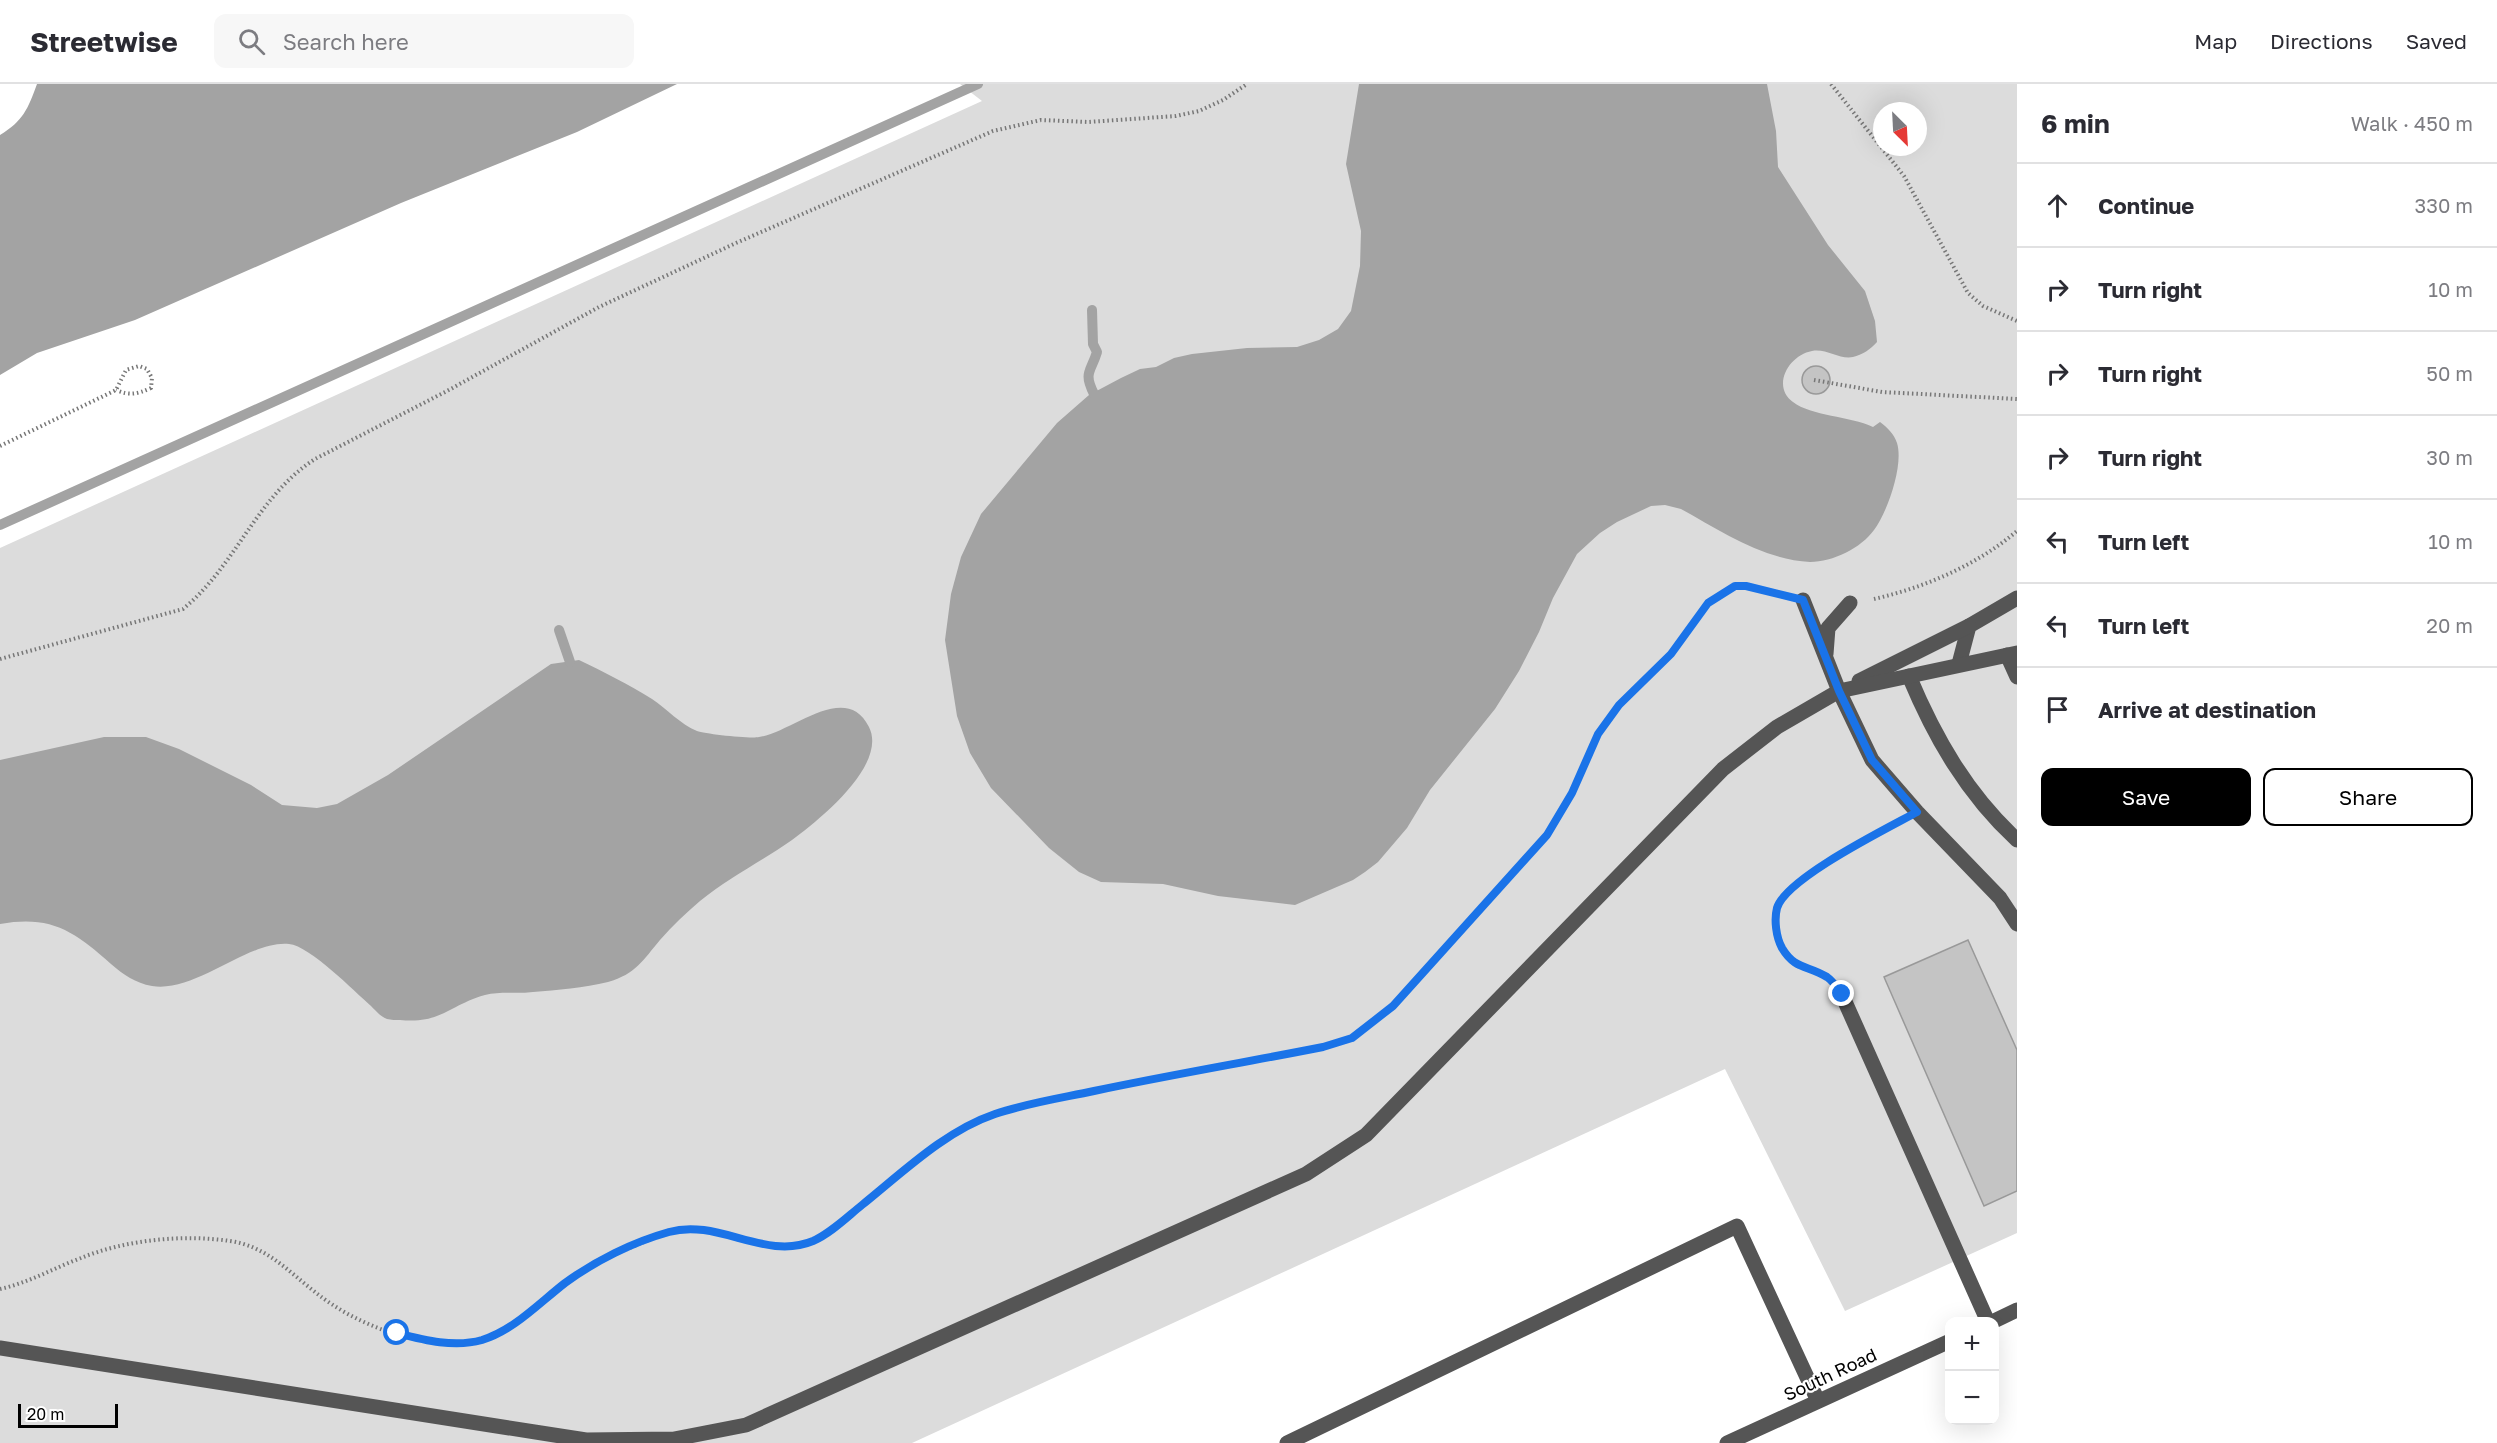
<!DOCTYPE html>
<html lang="en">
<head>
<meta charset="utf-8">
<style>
	:root { --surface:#fff; --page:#f7f7f7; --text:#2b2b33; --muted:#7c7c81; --line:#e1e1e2; --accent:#000 }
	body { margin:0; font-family:"Golos Text",sans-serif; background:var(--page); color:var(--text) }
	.controls { position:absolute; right:18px; bottom:18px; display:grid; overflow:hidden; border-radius:12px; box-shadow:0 6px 24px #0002 }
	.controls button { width:54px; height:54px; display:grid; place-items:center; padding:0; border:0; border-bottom:2px solid var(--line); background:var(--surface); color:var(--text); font:30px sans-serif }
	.compass { position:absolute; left:1873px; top:18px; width:54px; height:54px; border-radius:50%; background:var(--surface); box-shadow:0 6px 24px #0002; rotate:156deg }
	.scale { position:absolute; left:18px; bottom:15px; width:100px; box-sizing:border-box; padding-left:6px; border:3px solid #000; border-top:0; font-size:16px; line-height:21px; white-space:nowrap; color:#000; -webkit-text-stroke:4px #fff; paint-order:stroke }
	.stop { position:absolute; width:18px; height:18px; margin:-14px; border:4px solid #1a73e8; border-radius:50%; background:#fff }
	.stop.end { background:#1a73e8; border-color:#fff; box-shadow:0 2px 6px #0008 }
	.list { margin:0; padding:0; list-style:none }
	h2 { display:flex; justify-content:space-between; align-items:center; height:78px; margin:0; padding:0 24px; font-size:26px }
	h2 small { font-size:20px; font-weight:400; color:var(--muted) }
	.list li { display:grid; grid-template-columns:39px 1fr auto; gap:18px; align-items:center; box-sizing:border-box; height:84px; padding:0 24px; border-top:2px solid var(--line) }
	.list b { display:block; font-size:22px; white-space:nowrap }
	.list em { font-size:20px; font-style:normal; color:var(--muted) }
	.actions { display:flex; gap:12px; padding:18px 24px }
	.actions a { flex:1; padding:14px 0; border:2px solid var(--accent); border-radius:12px; text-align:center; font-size:21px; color:var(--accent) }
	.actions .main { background:var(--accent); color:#fff }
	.icon { flex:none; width:33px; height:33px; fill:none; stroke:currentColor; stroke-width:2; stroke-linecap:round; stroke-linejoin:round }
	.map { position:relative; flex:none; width:2017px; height:1359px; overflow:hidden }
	header { display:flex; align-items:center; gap:36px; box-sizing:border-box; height:84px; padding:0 30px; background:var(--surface); border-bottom:2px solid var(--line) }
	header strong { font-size:28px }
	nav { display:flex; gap:33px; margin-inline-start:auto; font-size:21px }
	.search { width:420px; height:54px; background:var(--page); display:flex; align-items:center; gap:15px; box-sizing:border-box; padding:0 21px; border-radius:12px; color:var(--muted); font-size:22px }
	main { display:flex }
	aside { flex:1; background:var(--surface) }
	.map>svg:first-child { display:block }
	.green { fill:#dcdcdc; fill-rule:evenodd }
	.water { fill:#a3a3a3 }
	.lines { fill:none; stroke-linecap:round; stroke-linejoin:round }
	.stream { stroke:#a3a3a3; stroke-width:10 }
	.building { fill:#c4c4c4; stroke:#999; stroke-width:1.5 }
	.path { stroke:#777; stroke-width:4; stroke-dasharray:1.5 3; stroke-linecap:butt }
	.minor { stroke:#555; stroke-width:15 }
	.route { stroke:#1a73e8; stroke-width:8 }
	.labels { text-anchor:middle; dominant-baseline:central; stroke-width:4.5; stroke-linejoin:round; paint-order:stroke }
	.street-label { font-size:18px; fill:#000; stroke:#fff }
</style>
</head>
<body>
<header>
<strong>Streetwise</strong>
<div class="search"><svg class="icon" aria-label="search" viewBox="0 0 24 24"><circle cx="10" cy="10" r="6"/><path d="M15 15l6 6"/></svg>Search here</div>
<nav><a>Map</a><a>Directions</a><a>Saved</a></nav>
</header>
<main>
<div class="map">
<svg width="2017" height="1359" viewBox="0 0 2017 1359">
	<rect width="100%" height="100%" fill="#fff"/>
	<path class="green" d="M960,0h1057v1149l-172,78 -120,-242 -813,374h-912v-895l982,-447zM1882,27h36v36h-36z"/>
	<g class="water">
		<path d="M37,0h640l-100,48 -176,71 -266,117 -98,33 -37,22v-240c23,-14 28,-26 37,-51z"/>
		<path d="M1359,0h408l9,47 2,36 50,78 37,46 10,30 2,21c-6,7 -15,13 -24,15 -13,3 -27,-9 -41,-6 -23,4 -41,35 -19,51 18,14 57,14 80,25l7,-5c8,6 14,12 17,21 7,22 -10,70 -23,87 -13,18 -41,32 -64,32 -46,-2 -89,-31 -129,-53l-16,-4 -14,1 -34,16 -17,11 -23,21 -24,44 -14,34 -20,39 -24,38 -65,81 -23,38 -29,34 -13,10 -12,8 -58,25 -77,-9 -55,-12 -62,-2 -22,-10 -30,-24 -58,-60 -21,-35 -13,-37 -12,-76 6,-46 10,-37 20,-43 76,-91 32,-28 32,-17 19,-9 16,-2 18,-9 18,-4 55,-6 50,-1 22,-7 19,-11 13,-18 9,-45 1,-35 -15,-67z"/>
		<path d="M579,576c25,12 49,24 73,39 14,9 29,26 45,32 8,3 54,8 62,6 32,-4 87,-57 110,-10 19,38 -51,94 -77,113 -30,21 -64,38 -92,61 -14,12 -28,25 -40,39 -17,20 -24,34 -52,42 -24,6 -51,8 -75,10 -16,2 -33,-1 -48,3 -36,10 -43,29 -85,25 -4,0 -9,0 -13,-1 -6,-2 -12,-9 -16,-13 -17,-15 -61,-60 -82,-62 -41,-4 -92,49 -137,42 -17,-3 -28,-11 -41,-22 -37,-33 -60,-49 -111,-40v-164l104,-23h42l33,12 72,36 31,20 35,3 20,-4 51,-29 163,-111z"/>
	</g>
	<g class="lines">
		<g class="stream">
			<path d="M1092,226l1,34 4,8c-6,20 -14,20 -3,42"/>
			<path d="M0,441l978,-441"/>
			<path d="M559,546l11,32"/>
		</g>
	</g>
	<g class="building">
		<circle cx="1816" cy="296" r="14"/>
		<path d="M1968,856l49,110v141l-33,15 -100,-229z"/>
	</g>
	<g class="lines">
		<g class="path">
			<path d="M1831,0l73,92 64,117 15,13 34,15"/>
			<path d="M1814,296l68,12 135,7"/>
			<path d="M0,362l116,-56 10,-20 13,-4 8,3 5,9 -1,10c-14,6 -21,8 -35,2"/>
			<path d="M1874,515c52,-12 103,-34 143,-68"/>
			<path d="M0,575l183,-50c53,-43 73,-112 132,-150l132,-68 152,-84 137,-64 257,-112 48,-11 47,2 88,-6 23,-5 24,-11 24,-16"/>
			<path d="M1828,894l-15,-8 -16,-4 -15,-18 -6,-18 1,-24 12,-15 21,-18 85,-49"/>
			<path d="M0,1205c28,-6 54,-21 81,-31 44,-18 101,-24 149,-17 36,5 58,30 85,51 42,34 109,59 162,48 36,-7 62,-38 90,-58 24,-18 50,-29 77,-40 9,-4 18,-9 27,-11 44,-9 85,23 128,14 28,-6 51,-30 72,-47 32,-26 63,-54 99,-73 34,-18 74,-23 111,-31 81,-17 161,-31 242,-47l28,-9 42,-32 154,-171 25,-42 26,-59 21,-29 52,-51 37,-51 27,-17h11l35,9"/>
		</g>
		<g class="minor">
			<path d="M1803,516l36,91 33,69 45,52 83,86 17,26"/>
			<path d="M1826,570l2,-26 22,-25"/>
			<path d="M2007,571l10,22"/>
			<path d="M1959,580l10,-38 48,-28"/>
			<path d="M1909,592c26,62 58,118 108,164"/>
			<path d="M1859,597l110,-55"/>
			<path d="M1842,911l146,327"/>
			<path d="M1992,1238l25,-12"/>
			<path d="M0,1264l586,92 88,-1 72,-14 560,-251 60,-39 357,-366 54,-42 62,-36 178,-38"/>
			<path d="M1287,1359l450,-217 81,175"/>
			<path d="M1727,1359l223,-102"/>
		</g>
	</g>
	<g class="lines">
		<path class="route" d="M397,1249c27,7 57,15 85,7 32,-10 56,-36 83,-57 30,-22 68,-41 104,-51 49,-14 96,29 144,9 18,-8 34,-24 49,-36 41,-33 83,-74 133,-91 32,-11 66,-16 99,-23 76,-16 153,-29 229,-44l29,-9 41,-32 154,-171 25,-42 26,-59 21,-29 52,-51 37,-51 27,-17h11l57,14 36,91 33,69 45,52c-29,16 -131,66 -140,96 -3,12 -1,29 5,40 13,22 26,17 45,29 6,4 11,12 15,17"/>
	</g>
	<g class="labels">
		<g class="street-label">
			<text transform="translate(1830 1290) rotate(-25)">South Road</text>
		</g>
	</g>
</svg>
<div class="controls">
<button>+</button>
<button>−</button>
</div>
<svg class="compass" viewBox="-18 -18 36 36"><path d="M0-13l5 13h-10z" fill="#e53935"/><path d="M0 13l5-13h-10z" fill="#7c7c81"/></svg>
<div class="scale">20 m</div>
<div class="stop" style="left:397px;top:1249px"></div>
<div class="stop end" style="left:1842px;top:910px"></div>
</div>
<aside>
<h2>6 min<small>Walk · 450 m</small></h2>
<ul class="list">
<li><svg class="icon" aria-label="ahead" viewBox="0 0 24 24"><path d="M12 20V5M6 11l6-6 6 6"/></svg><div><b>Continue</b></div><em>330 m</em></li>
<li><svg class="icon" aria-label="right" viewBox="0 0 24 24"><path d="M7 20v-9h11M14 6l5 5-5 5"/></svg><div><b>Turn right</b></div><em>10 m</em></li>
<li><svg class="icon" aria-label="right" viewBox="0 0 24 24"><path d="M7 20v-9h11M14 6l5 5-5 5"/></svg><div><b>Turn right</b></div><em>50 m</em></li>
<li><svg class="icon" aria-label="right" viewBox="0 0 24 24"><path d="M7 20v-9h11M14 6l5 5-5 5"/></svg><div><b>Turn right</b></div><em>30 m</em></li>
<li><svg class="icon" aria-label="left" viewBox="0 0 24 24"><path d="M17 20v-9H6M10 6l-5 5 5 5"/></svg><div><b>Turn left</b></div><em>10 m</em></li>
<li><svg class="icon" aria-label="left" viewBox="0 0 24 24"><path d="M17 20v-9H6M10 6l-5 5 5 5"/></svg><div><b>Turn left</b></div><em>20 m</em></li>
<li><svg class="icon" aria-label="arrive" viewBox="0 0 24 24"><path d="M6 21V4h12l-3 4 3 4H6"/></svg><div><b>Arrive at destination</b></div></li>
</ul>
<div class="actions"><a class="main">Save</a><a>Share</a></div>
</aside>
</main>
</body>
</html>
